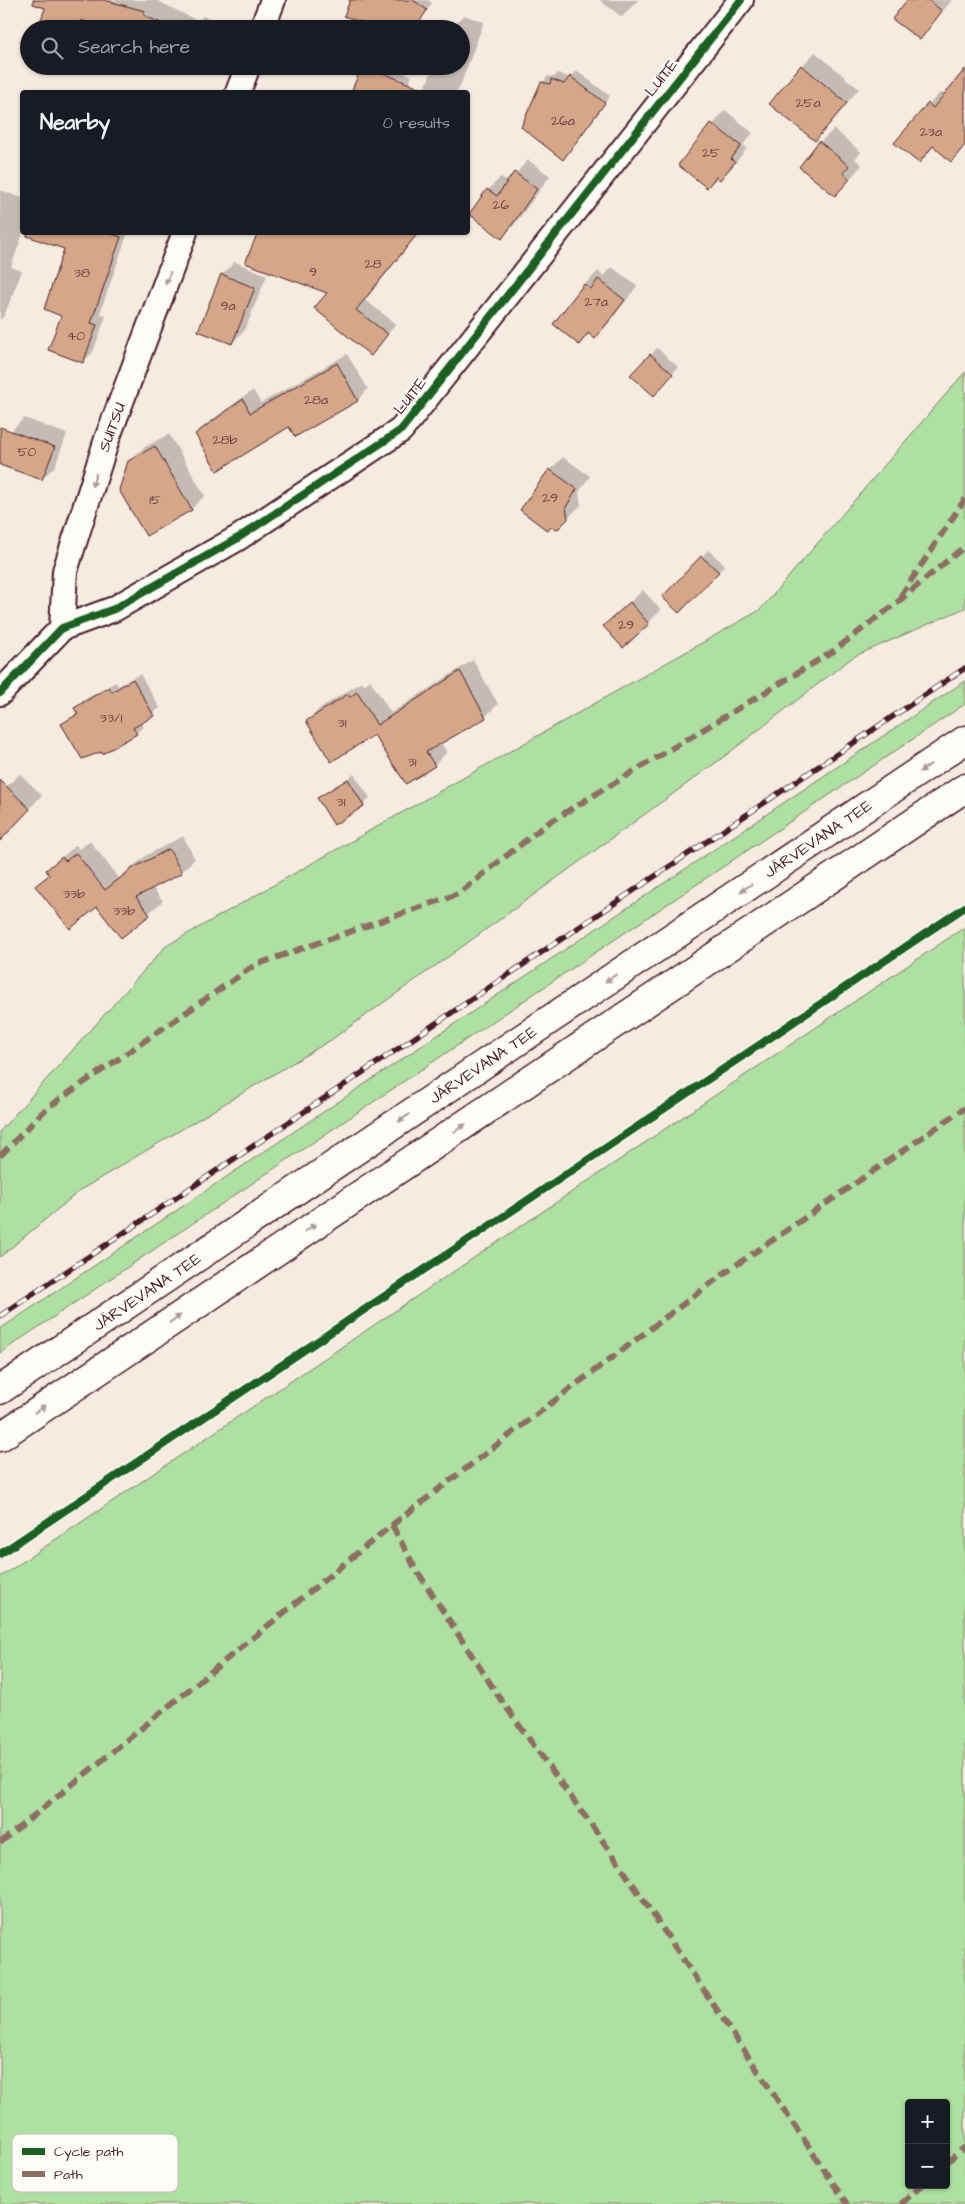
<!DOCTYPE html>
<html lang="en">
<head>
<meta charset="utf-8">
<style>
	:root { --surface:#171b24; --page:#20242c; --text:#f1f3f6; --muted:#9ea1a6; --line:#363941 }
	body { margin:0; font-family:"Architects Daughter",sans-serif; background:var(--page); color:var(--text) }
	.controls { position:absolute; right:15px; bottom:15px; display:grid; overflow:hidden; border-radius:5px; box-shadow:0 1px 4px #0004 }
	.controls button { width:45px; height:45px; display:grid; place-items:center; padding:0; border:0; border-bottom:1px solid var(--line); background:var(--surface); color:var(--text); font:25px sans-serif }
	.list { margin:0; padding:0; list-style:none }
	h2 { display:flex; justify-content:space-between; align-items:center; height:65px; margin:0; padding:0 20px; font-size:21px }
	h2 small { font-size:16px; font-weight:400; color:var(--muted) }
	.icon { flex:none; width:28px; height:28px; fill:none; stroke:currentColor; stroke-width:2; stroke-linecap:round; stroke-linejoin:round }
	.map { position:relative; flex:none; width:965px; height:2204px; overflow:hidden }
	.search { position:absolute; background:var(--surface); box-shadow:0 1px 4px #0004; left:20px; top:20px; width:450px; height:55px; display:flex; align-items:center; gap:12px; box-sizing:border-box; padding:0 18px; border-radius:28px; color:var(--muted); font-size:19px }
	.panel { position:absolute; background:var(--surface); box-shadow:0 1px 4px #0004; left:20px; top:90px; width:450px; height:145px; border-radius:5px }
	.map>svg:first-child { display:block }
	.green { fill:#aee0a1; stroke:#7c8066; fill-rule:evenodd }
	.shadow { fill:#0003 }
	.building { fill:#d5a687; stroke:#4a1f2b }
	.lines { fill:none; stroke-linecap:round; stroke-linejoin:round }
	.street-casing { stroke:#4a1f2b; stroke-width:28 }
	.highway-casing { stroke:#4a1f2b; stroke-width:31 }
	.street { stroke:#fdfcf7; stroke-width:24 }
	.highway { stroke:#fdfcf7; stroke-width:28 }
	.rail-casing { stroke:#4a1f2b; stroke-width:5.5 }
	.rail { stroke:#fdfcf7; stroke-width:4; stroke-dasharray:11; stroke-linecap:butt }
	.quiet { stroke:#8d6e63; stroke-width:6; stroke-dasharray:12 6; stroke-linecap:butt }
	.cycleway-casing { stroke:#fdfcf7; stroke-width:11 }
	.cycleway { stroke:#1b5e20; stroke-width:8 }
	.oneway { fill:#ac999b }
	.labels { text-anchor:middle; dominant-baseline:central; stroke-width:4; stroke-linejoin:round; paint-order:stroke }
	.number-label { font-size:14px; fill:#6d4142 }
	.street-label { font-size:16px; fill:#4a1f2b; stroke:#fdfcf7 }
	.key { fill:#fdfcf7; stroke:#c7baba; stroke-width:1 }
	.key-label { font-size:14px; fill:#4a1f2b }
</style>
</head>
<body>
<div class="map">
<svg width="965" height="2204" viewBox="0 0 965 2204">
	<rect width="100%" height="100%" fill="#f5ebe1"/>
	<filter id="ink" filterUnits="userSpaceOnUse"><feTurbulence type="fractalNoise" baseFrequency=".02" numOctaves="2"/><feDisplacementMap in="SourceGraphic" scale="10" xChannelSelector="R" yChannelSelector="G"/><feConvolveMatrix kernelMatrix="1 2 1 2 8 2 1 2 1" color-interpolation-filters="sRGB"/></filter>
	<g filter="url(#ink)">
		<g class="green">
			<path d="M965,372v236l-112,49 -132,102 -262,190 -128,91 -249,149 -82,68v-126l166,-185 594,-336z"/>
			<path d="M965,681v23l-965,649v-24z"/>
			<path d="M965,927v1277h-965v-627zM909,2103h37v82h-37z"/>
		</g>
		<g class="shadow">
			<path d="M49,0h107l42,21 5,-5 22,11 -1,2h-114l-23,-8 -8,8h-31z"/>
			<path d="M346,0h82l4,3 -19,26z"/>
			<path d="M599,0h39l-16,17z"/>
			<path d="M908,0h44l-32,38z"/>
			<path d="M464,15l20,7 -25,67 -4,3h-32l11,-26h27v-37h-11z"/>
			<path d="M815,52l44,37 -44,51 -13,-74z"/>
			<path d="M181,66h26l-7,7z"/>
			<path d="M363,66h25l24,10 -6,16h-54z"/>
			<path d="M577,71l33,25 -47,62 -21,-75 6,-7 6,1 4,-4 12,5z"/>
			<path d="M965,71v74l-14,15 -17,-14 -15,16 10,-58 12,-12 4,4z"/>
			<path d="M725,110l28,23 -10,12 4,3 -14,18 -13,13 -2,-2 -11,10 -28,-22z"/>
			<path d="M834,129l27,23 -6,7 7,6 -27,30 -15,-53z"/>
			<path d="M528,160l22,16 -35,48 -13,13 -32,-23 18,-24 13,-13 7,5z"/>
			<path d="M0,190l22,8v34h106l-28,81 6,3 -13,36 -10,10 -17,-114 -43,-15 -12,34 11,4 -18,45 -4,4z"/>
			<path d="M389,235l17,14 -41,51 31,24 -25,30 -55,-46z"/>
			<path d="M235,262l32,13 -22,55 -13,13 -10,-68z"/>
			<path d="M612,267l25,19 -29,38 -13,13 -5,-4 -11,10 -24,-19 30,-40 13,-13 5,5z"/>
			<path d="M657,348l21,19 -18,21 -9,-33z"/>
			<path d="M347,354l21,35 -10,11 -63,36 -6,-11 -93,9 10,-10 47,-34 8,13z"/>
			<path d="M24,418l43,16 -12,32 -13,13 -42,-16 11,-32z"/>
			<path d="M169,434l36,62 -14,13 -62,-47 14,-14z"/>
			<path d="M563,457l27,19 -11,16 2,13 -23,23 -8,-58z"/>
			<path d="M708,550l17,15 -46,47 -15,-15z"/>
			<path d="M643,590l18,20 -13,13 -30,-10z"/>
			<path d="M473,660l25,44 -13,13 -44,26 6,9 -13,13 -28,17 -31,-49 -67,-12 12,-13 42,-26 2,3 6,-5 21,33z"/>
			<path d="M140,674l20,34 -19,14 2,5 -7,6 -73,-9 15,-12 -2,-4 6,-7 34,-19 2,4z"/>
			<path d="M20,774l22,21 -42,46v-62l7,7z"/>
			<path d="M354,774l16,24 -7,7 -44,-7z"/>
			<path d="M183,836l12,23 -14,13 -29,15 11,14 -42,35 -23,-30 -61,-20 13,-12 -3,-4 29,-25 3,4 11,-8 29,37 28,-23z"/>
		</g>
		<g class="building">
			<path d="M33,0h71l41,11 -2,4 31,14h-68l-25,-9 -3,9h-19l-19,-7 5,-14 -12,-4z"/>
			<path d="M350,0h63l14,10 -12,19h-35l-36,-13z"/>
			<path d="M907,0h21l14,11 -22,29 -28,-21z"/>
			<path d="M801,65l46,38 -32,38 -46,-37z"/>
			<path d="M362,66h4l63,26h-78z"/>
			<path d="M965,69v76l-14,17 -18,-16 -14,17 -25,-20 34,-40 5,5z"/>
			<path d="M570,76l35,27 -42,57 -42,-33 20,-45 9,2 1,-5 13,5z"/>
			<path d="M711,123l30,23 -10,13 4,3 -15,18 -4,-3 -9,11 -29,-23z"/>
			<path d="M819,141l30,25 -6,7 7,6 -15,17 -36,-29z"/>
			<path d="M514,172l23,17 -35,50 -33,-25 18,-25 10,7z"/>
			<path d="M28,232h78l15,5 -30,86 6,2 -14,38 -35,-13 13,-34 -17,-7 20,-60 -37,-13z"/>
			<path d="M258,232h161l-63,78 32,24 -17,22 -57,-48 13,-15 -82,-30z"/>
			<path d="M221,274l34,14 -23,56 -34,-13z"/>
			<path d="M598,279l27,21 -30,39 -7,-6 -9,12 -26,-21 31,-40 7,5z"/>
			<path d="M650,354l23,20 -19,22 -24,-21z"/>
			<path d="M337,363l21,38 -63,36 -6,-10 -72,44 -22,-37 48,-35 7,14z"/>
			<path d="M0,427l55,20 -13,33 -42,-15z"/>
			<path d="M155,446l37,64 -46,26 -27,-46 9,-29z"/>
			<path d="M549,469l28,20 -11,18 2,12 -10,10 -7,-2 -3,4 -28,-21z"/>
			<path d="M701,556l18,16 -40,41 -17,-16z"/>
			<path d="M630,602l19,22 -26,24 -20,-22z"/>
			<path d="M460,671l26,47 -60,34 9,14 -29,18 -32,-49 -43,27 -25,-41 42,-27 2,3 7,-5 20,33z"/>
			<path d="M133,679l21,37 -21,12 4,6 -35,20 -1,-2 -19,7 -21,-35 17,-10 -4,-6 35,-21 3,5z"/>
			<path d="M348,779l16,27 -30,19 -17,-27z"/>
			<path d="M0,780l30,29 -30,32z"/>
			<path d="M169,849l13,24 -46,24 14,18 -29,23 -24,-31 -27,22 -35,-43 14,-11 -3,-5 16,-13 4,4 10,-8 29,37 28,-22z"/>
		</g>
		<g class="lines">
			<defs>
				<g id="street">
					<path d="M262,29l11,-29"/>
					<path d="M238,92l10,-26"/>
					<path d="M62,628l3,-57 42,-132 78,-207"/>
					<path d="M0,693l62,-65 52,-19 124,-71 163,-108 340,-430"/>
				</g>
				<g id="highway">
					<path d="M0,1390l965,-650"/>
					<path d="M0,1437l965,-649"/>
				</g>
			</defs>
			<use href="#street" class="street-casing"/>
			<use href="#highway" class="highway-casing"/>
			<use href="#street" class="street"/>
			<use href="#highway" class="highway"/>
			<defs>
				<path id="rail" d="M0,1316l965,-648"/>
			</defs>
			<use href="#rail" class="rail-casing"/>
			<use href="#rail" class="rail"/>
			<g class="quiet">
				<path d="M900,597l65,-98"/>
				<path d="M0,1156l47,-48 208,-143 203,-71 90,-71 284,-171 62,-47 71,-59"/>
				<path d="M392,1525l23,43 86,132 117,162 229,342"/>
				<path d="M0,1843l392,-318 174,-133 160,-120 239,-164"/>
				<path d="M946,2163l19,-16"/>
				<path d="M901,2204l21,-19"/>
			</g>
			<defs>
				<g id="cycleway">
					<path d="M0,693l62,-65 52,-19 124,-71 163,-108 340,-430"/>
					<path d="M0,1554l965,-647"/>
				</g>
			</defs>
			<use href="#cycleway" class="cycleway-casing"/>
			<use href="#cycleway" class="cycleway"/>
		</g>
		<defs><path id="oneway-solid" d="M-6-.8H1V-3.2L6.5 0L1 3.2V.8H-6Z" transform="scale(1.25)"/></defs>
		<g class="oneway">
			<use href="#oneway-solid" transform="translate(168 278) rotate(111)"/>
			<use href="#oneway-solid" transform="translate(94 480) rotate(108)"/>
			<use href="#oneway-solid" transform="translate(925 768) rotate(146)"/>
			<use href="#oneway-solid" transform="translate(746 888) rotate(146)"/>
			<use href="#oneway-solid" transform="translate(611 978) rotate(146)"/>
			<use href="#oneway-solid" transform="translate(404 1118) rotate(146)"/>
			<use href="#oneway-solid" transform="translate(460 1128) rotate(-34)"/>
			<use href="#oneway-solid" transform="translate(310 1228) rotate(-34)"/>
			<use href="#oneway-solid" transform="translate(175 1319) rotate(-34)"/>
			<use href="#oneway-solid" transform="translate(40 1409) rotate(-34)"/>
		</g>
	</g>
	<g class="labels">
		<g class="number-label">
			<text x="808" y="103">25a</text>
			<text x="563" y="121">26a</text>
			<text x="931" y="132">23a</text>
			<text x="711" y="153">25</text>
			<text x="501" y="205">26</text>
			<text x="373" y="264">28</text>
			<text x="313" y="272">9</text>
			<text x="82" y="273">38</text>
			<text x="596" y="302">27a</text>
			<text x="228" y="306">9a</text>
			<text x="76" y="336">40</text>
			<text x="316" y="400">28a</text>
			<text x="225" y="440">28b</text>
			<text x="27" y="452">50</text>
			<text x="550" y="498">29</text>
			<text x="155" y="500">15</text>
			<text x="626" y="625">29</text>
			<text x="111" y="718">33/1</text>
			<text x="342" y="723">31</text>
			<text x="412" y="762">31</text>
			<text x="341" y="802">31</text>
			<text x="74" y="894">33b</text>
			<text x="124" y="911">33b</text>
		</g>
		<g class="street-label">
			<text transform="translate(661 78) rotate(-52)">LUITE</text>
			<text transform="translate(410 396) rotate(-52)">LUITE</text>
			<text transform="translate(112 427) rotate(-70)">SUITSU</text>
			<text transform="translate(818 839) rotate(-34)">JÄRVEVANA TEE</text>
			<text transform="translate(483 1065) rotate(-34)">JÄRVEVANA TEE</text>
			<text transform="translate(147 1292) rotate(-34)">JÄRVEVANA TEE</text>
		</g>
	</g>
	<rect x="12" y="2134" width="166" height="58" rx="8" class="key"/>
	<rect x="22" y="2148" width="23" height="7" fill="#1b5e20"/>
	<rect x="22" y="2171" width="23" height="6" fill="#8d6e63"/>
	<g class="key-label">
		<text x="54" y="2156">Cycle path</text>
		<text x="54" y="2179">Path</text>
	</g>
</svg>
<div class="controls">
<button>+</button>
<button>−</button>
</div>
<div class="search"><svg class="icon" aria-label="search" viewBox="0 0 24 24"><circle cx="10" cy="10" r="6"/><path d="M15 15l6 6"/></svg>Search here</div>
<section class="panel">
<h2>Nearby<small>0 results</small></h2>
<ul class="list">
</ul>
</section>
</div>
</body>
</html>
